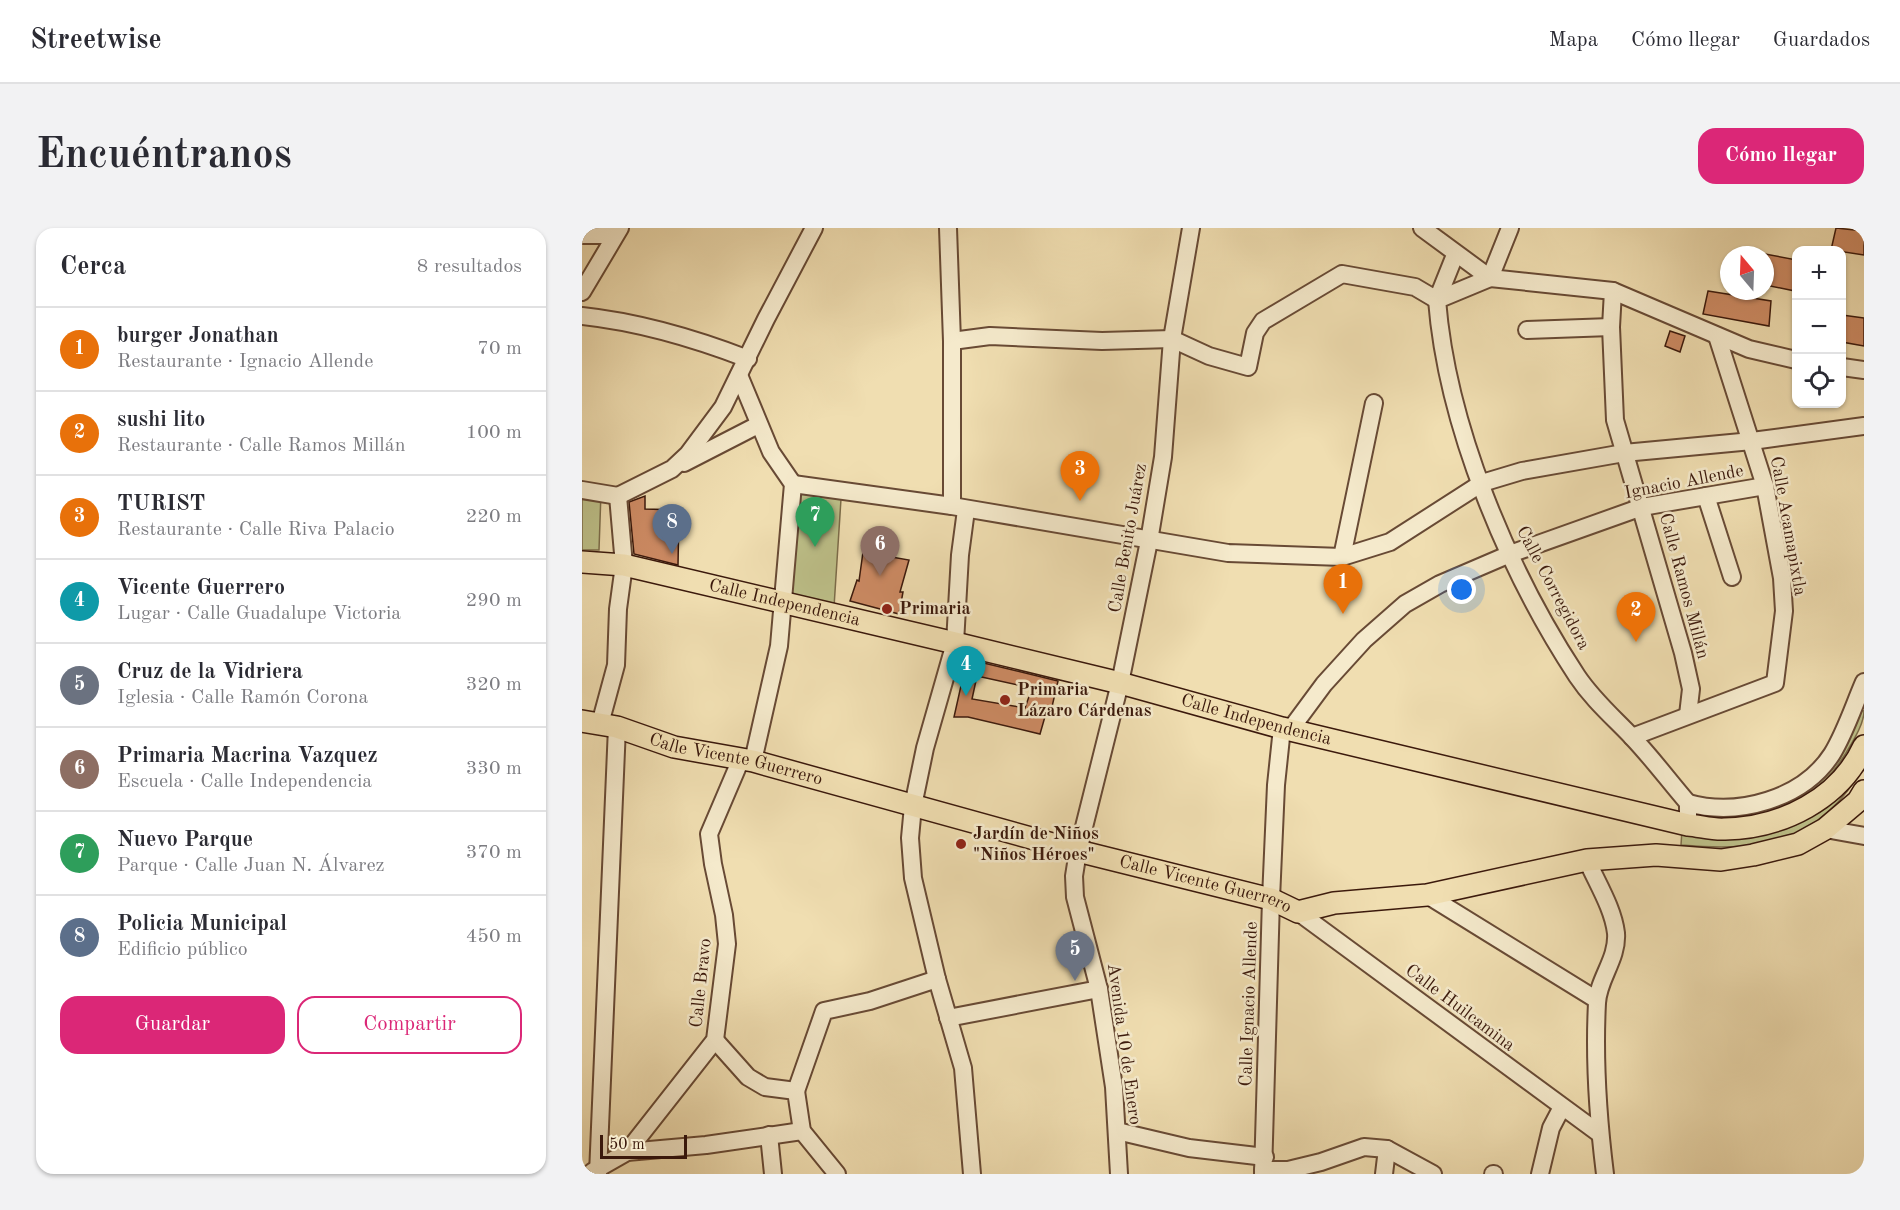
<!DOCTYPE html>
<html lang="es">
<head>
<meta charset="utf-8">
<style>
	:root { --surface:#fff; --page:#f2f2f3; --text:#2b2b33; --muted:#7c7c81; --line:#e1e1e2; --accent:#db2777 }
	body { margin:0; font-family:"Old Standard TT",serif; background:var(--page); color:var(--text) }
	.controls { position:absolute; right:18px; top:18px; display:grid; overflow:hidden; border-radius:12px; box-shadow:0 2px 4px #0004 }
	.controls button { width:54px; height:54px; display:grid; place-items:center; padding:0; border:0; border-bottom:2px solid var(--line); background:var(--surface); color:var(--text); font:30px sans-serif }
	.compass { position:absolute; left:1138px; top:18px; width:54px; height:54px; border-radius:50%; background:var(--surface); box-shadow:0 2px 4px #0004; rotate:341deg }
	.scale { position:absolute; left:18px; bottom:15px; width:87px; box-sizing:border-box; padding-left:6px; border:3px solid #3b190c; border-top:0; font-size:16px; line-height:21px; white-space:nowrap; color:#3b190c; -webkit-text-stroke:4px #f5eacc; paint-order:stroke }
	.you { position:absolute; left:880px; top:362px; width:21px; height:21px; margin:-15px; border:4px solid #fff; border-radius:50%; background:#1a73e8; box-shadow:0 0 0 9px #1a73e833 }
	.badge { display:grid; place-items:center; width:39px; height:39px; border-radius:50%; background:var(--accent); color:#fff; font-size:20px; font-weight:700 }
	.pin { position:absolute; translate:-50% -50px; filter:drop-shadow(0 2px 3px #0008) }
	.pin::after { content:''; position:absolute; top:32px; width:21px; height:18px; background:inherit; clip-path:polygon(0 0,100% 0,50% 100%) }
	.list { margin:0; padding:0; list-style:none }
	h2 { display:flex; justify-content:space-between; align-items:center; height:78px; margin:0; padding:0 24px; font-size:26px }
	h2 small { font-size:20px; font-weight:400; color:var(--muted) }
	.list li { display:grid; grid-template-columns:39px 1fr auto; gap:18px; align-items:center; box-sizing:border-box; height:84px; padding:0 24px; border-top:2px solid var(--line) }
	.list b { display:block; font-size:22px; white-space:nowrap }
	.list p { margin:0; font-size:20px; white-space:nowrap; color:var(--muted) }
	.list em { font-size:20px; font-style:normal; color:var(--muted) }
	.actions { display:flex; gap:12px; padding:18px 24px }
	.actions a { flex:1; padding:14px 0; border:2px solid var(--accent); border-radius:18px; text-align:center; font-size:21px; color:var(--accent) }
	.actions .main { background:var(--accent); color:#fff }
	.icon { flex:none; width:33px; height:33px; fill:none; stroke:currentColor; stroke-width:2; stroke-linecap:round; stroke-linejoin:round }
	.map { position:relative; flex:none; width:1282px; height:946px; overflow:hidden; border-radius:18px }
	header { display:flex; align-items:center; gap:36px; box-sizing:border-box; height:84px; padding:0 30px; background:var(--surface); border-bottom:2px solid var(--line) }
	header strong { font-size:28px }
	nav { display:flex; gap:33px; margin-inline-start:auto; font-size:21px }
	.intro { display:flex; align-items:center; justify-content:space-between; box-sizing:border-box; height:144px; padding:0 36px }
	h1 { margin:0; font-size:42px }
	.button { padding:15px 27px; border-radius:18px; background:var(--accent); color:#fff; font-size:21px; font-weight:700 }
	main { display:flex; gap:36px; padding:0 36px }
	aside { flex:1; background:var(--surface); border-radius:18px; box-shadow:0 2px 4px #0004 }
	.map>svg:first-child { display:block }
	.green { fill:#bdc089; stroke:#7c6c4a; stroke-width:1.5 }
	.building { fill:#cd8b64; stroke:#3b190c; stroke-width:1.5; fill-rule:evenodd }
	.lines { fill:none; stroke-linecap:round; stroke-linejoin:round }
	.minor-casing { stroke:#684a35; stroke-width:20 }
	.major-casing { stroke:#3b190c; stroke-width:24 }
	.minor { stroke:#f5eacc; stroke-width:16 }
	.major { stroke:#f0deb1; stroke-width:21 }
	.poi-dot { fill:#8f2418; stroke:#f5eacc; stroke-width:2 }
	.labels { text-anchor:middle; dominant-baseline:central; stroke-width:5; stroke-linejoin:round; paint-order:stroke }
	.street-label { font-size:18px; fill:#3b190c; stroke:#f5eacc }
	.poi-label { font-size:18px; font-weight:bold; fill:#3b190c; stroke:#f5eacc; text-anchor:start }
</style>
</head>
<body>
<header>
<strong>Streetwise</strong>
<nav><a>Mapa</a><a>Cómo llegar</a><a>Guardados</a></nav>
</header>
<div class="intro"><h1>Encuéntranos</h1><a class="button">Cómo llegar</a></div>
<main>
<aside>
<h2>Cerca<small>8 resultados</small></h2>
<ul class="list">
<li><span class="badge" style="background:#e8710a">1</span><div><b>burger Jonathan</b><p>Restaurante · Ignacio Allende</p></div><em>70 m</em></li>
<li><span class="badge" style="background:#e8710a">2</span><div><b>sushi lito</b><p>Restaurante · Calle Ramos Millán</p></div><em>100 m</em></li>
<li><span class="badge" style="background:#e8710a">3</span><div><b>TURIST</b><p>Restaurante · Calle Riva Palacio</p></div><em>220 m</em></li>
<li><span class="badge" style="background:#0f9aa8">4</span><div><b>Vicente Guerrero</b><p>Lugar · Calle Guadalupe Victoria</p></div><em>290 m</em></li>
<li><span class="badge" style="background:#6b7280">5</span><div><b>Cruz de la Vidriera</b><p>Iglesia · Calle Ramón Corona</p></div><em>320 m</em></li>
<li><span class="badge" style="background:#8d6e63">6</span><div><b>Primaria Macrina Vazquez</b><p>Escuela · Calle Independencia</p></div><em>330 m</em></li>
<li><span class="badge" style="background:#2e9e5b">7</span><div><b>Nuevo Parque</b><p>Parque · Calle Juan N. Álvarez</p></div><em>370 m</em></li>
<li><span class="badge" style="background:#5c6f8a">8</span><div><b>Policia Municipal</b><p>Edificio público</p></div><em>450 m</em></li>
</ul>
<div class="actions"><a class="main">Guardar</a><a>Compartir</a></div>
</aside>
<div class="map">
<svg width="1282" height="946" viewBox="0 0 1282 946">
	<rect width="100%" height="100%" fill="#f0deb1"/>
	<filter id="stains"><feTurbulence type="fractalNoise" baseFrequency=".00333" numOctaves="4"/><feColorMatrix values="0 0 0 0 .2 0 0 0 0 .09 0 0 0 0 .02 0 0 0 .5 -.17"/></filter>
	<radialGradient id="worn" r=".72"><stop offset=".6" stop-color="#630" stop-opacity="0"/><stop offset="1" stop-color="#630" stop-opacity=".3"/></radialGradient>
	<g class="green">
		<path d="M0,263l19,1 -2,58h-17z"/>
		<path d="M215,264l44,7 -7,108 -47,-11z"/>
		<path d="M1276,481l6,2c0,13 -11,30 -18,42 -38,61 -85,69 -152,64l-3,-5 106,-16z"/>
		<path d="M1282,538c-44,77 -100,86 -183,79l1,-15c35,14 77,11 111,-6 19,-9 53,-44 71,-58z"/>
	</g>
	<g class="building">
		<path d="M1254,0l28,3v24l-33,-5z"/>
		<path d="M1183,26l32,6 -2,31 -30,-6z"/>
		<path d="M1126,63l63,10 -2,25 -66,-12z"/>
		<path d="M1260,87l22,3v28l-22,-4z"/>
		<path d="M1088,103l15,5 -5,16 -15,-6z"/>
		<path d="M63,268v13l34,1 -1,55 -44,-11 -5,-52z"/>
		<path d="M281,324l46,8 -9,32h3l-4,22 -49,-13 7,-21 2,1z"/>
		<path d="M385,431l91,22 -7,30 -5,2 -6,21 -72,-17h-14zM395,448l55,12 -7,20 -53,-9z"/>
	</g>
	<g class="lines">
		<defs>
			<g id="minor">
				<path d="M366,0l4,113v165"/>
				<path d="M840,0l68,50 123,13 136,58 47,11"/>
				<path d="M928,0l-20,50 -53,22c10,126 71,271 140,376 16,24 36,41 55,61 20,21 37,44 56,66v22"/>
				<path d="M0,7h32"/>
				<path d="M1031,63l-2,36 4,93 68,233 8,36 -3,26"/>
				<path d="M0,64l38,-64"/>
				<path d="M0,88c56,6 114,23 166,43"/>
				<path d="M945,102l84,-3"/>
				<path d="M370,113l38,-5 112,5 70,-2 37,17 39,11 7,-34 8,-12 79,-47 73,13 22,13 18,-45"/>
				<path d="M1260,139l22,3"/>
				<path d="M157,147l32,77 22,32 -14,162 -26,115"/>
				<path d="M102,235l74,-38"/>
				<path d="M211,256l159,22 276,47 114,4 48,-15 92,-59 40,-12 102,-18 128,-12 112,-15"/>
				<path d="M0,262l36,6"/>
				<path d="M36,268l54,-27 16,-15 35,-47 43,-88 48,-91"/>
				<path d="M1124,268l26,81"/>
				<path d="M384,282l-6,45 -5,88 -30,105 -12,58 -3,32 3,40 24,101 26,89 9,106"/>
				<path d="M760,329l32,-154"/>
				<path d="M18,496l16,-59 2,-56 6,-44 -6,-69"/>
				<path d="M708,502l34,-46 40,-44 41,-36 35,-20 70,-30 132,-47 123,-21"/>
				<path d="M1050,509l143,-54 9,-72 -2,-33 -17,-92 -48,-150"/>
				<path d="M1106,575c50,14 115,-4 144,-49 13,-21 22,-49 32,-72"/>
				<path d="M1243,601l39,7"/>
				<path d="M1005,632c10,23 26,48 29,73 2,26 -18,46 -19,70 -3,57 1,115 8,171"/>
				<path d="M845,667l170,105"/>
				<path d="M716,684l302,222"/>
				<path d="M366,790l151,-29"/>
				<path d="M133,812l33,37 17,10 31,4 6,40 35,43"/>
				<path d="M214,863l28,-80 46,-10 67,-22"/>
				<path d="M535,903l72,17 76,9"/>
				<path d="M187,907l4,39"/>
				<path d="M45,924l88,-112 12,-96 -3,-29 -11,-51 -4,-30 32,-75"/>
				<path d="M681,942h25l33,-8 43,-15 23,2 46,25"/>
				<path d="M10,944l35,-20 79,-7 96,-14"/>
				<path d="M16,946l19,-447"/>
				<path d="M537,946l-5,-87 -15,-98 -24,-92 -1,-21 4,-25 42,-168 29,-142 14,-84 9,-118 19,-111"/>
				<path d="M681,946l8,-275 5,-114 6,-57"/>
				<path d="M802,946l3,-25"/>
				<path d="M911,946h1"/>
				<path d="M958,946l11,-46 11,-21"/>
			</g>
			<g id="major">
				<path id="s1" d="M0,334l42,3 331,78 165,40 162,45 406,97c12,1 25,5 37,4 57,-1 115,-30 139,-83"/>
				<path id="s2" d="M0,493l35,6 57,20 79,14 325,90 193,48 27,13 36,-9 93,-8 160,-35 69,-5 65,5 32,-5 45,-11 27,-15 33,-28 6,-10"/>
			</g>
		</defs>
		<use href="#minor" class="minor-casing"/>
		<use href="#major" class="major-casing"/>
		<use href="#minor" class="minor"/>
		<use href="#major" class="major"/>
	</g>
	<g class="poi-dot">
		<circle cx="305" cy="381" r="6"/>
		<circle cx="423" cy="472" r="6"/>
		<circle cx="379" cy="616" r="6"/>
	</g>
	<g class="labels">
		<g class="street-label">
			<text transform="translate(1102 254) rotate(-11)">Ignacio Allende</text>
			<text transform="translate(1206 298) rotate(80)">Calle Acamapixtla</text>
			<text transform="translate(546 310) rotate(-80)">Calle Benito Juárez</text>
			<text transform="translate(1102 358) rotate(75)">Calle Ramos Millán</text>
			<text transform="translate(971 360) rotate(62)">Calle Corregidora</text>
			<text stroke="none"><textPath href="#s1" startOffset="207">Calle Independencia</textPath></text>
			<text stroke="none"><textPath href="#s1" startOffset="693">Calle Independencia</textPath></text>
			<text stroke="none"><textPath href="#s2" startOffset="159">Calle Vicente Guerrero</textPath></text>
			<text stroke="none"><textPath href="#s2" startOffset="645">Calle Vicente Guerrero</textPath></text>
			<text transform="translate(119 755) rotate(-84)">Calle Bravo</text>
			<text transform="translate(667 776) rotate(-88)">Calle Ignacio Allende</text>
			<text transform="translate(878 780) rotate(37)">Calle Huilcamina</text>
			<text transform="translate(542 816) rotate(82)">Avenida 10 de Enero</text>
		</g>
		<g class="poi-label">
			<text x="317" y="381">Primaria</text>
			<text x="435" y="462">Primaria<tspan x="435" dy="21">Lázaro Cárdenas</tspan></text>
			<text x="391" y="606">Jardín de Niños<tspan x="391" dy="21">"Niños Héroes"</tspan></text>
		</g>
	</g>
	<rect width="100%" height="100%" filter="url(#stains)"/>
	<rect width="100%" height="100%" fill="url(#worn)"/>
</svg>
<div class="controls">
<button>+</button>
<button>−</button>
<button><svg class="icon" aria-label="locate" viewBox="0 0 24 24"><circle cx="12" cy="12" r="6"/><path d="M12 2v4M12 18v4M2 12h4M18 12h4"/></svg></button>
</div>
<svg class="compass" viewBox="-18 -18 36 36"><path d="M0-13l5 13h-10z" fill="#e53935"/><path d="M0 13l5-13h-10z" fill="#7c7c81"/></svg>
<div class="scale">50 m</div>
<div class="you"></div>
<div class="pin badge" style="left:761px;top:386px;background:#e8710a">1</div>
<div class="pin badge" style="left:1054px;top:414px;background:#e8710a">2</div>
<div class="pin badge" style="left:498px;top:273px;background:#e8710a">3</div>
<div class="pin badge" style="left:384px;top:468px;background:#0f9aa8">4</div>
<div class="pin badge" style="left:493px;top:753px;background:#6b7280">5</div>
<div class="pin badge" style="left:298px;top:348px;background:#8d6e63">6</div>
<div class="pin badge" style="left:233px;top:319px;background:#2e9e5b">7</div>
<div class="pin badge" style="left:90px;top:326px;background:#5c6f8a">8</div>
</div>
</main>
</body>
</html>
